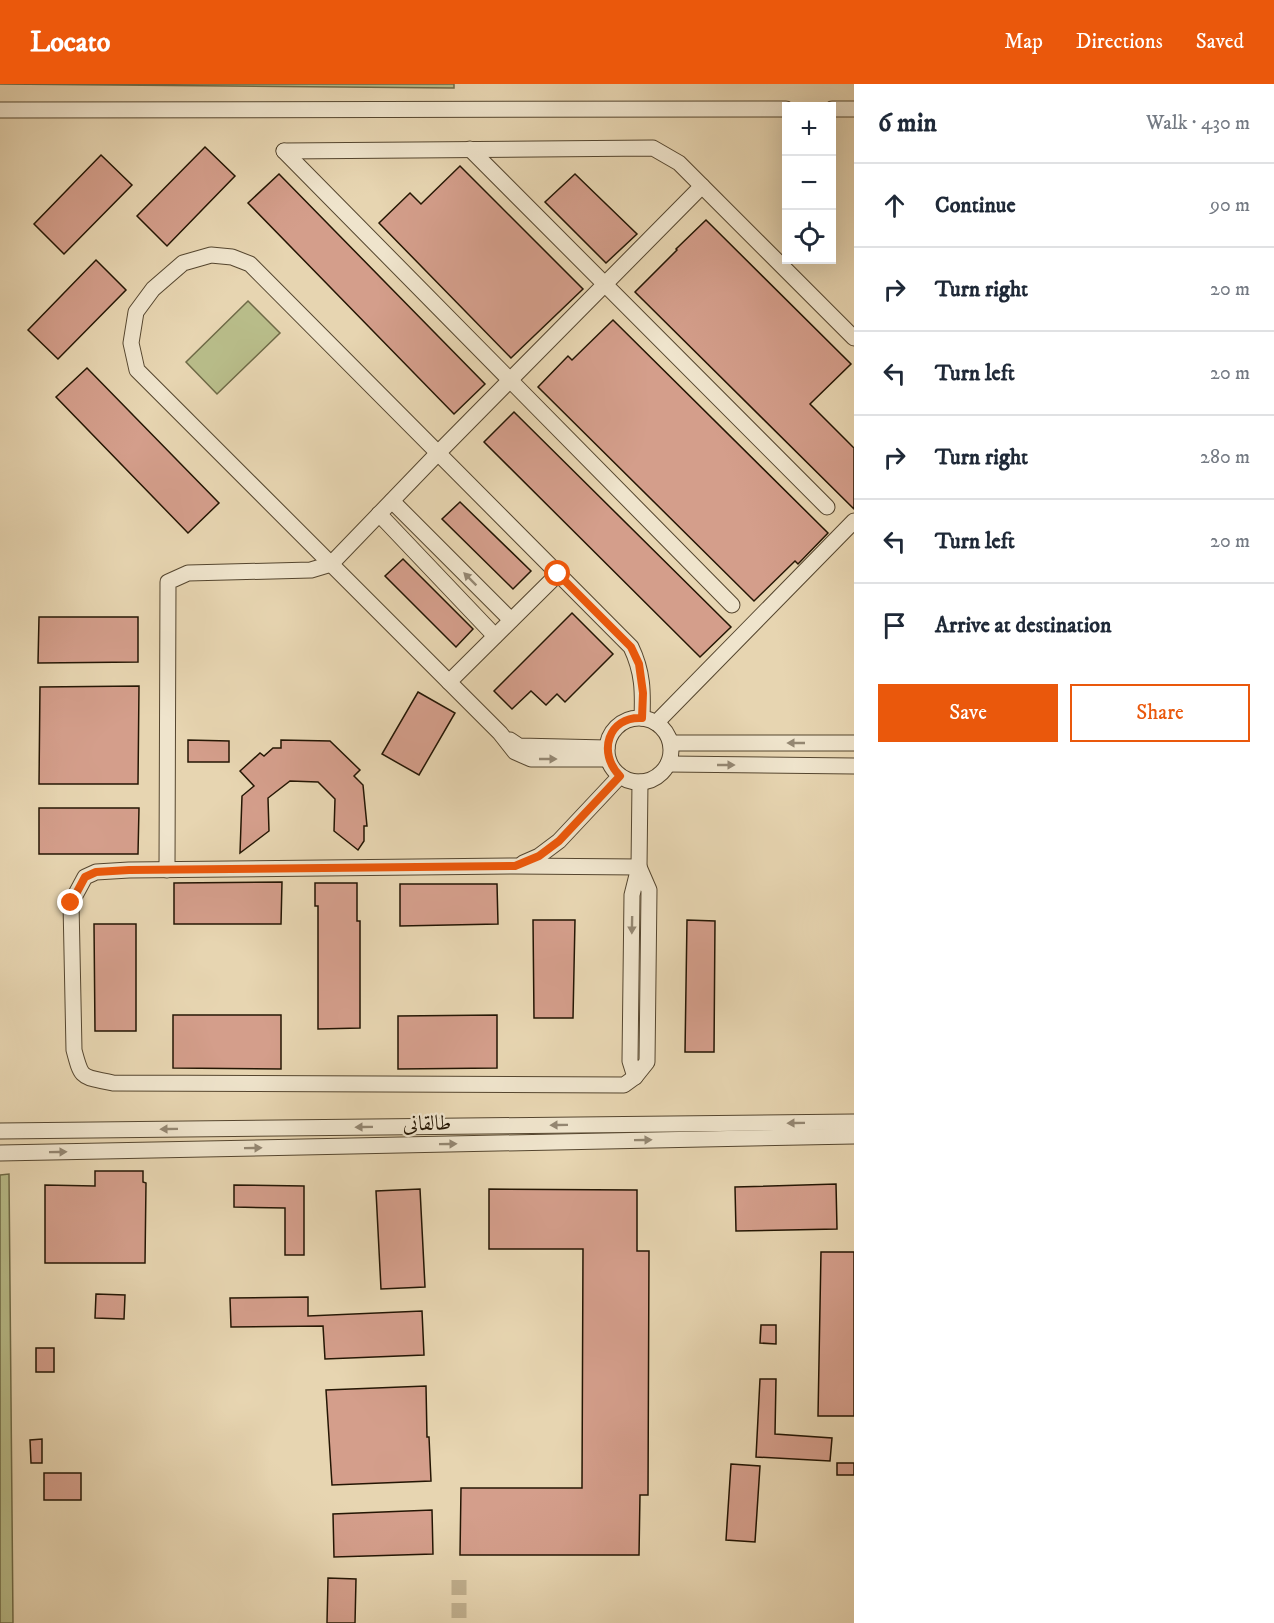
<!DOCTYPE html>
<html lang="en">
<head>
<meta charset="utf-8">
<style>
	:root { --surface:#fff; --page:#f6f6f7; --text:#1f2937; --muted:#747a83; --line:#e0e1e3; --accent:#ea580c }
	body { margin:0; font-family:"IM FELL DW Pica",Amiri,serif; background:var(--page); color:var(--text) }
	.controls { position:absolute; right:18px; top:18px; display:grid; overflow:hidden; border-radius:0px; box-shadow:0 6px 24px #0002 }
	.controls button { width:54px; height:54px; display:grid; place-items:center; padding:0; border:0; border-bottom:2px solid var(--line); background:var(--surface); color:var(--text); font:30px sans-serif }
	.stop { position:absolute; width:18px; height:18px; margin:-14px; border:4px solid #ea580c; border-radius:50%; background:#fff }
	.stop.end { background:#ea580c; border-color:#fff; box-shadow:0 2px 6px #0008 }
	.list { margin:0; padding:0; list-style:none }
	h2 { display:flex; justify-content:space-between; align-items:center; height:78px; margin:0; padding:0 24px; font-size:26px }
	h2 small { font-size:20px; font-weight:400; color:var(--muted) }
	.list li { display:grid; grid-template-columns:39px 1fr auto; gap:18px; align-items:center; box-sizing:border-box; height:84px; padding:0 24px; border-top:2px solid var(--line) }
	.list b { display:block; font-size:22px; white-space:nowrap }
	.list em { font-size:20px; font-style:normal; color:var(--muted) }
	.actions { display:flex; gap:12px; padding:18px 24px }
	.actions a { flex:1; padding:14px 0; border:2px solid var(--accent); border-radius:0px; text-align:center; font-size:21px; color:var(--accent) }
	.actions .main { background:var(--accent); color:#fff }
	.icon { flex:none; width:33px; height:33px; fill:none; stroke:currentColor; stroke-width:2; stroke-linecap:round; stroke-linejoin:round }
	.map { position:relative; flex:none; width:854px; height:1539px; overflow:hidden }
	header { display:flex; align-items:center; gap:36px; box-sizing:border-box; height:84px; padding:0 30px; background:var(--accent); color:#fff }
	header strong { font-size:28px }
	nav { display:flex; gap:33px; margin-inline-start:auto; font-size:21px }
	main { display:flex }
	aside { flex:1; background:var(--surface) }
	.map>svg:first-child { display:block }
	.green { fill:#b8bc89; stroke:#6e6946; stroke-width:1.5 }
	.building { fill:#d49e8b; stroke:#241604; stroke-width:1.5 }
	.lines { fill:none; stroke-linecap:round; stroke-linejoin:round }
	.minor-tunnel { stroke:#c0af8e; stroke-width:15; stroke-dasharray:15 8; stroke-linecap:butt }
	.minor-casing { stroke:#55462f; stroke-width:17 }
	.minor { stroke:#efe4cc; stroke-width:15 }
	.oneway { fill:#948772 }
	.route { stroke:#ea580c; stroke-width:8 }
	.labels { text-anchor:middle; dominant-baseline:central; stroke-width:4.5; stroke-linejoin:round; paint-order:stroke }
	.street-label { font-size:21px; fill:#241604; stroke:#efe4cc }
</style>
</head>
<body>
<header>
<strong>Locato</strong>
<nav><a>Map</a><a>Directions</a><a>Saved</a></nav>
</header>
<main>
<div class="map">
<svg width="854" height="1539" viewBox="0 0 854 1539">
	<rect width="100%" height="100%" fill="#e7d5b1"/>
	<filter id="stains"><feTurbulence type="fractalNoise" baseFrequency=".00333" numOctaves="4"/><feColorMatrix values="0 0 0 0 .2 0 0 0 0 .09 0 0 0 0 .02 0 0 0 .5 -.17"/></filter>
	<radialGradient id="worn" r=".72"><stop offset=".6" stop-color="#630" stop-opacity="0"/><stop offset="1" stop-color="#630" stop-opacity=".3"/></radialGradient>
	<g class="green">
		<path d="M0,0h454v4z"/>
		<path d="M248,217l32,32 -63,61 -31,-32z"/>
		<path d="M9,1090l4,449h-13v-448z"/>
	</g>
	<g class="building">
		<path d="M205,63l30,29 -68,70 -30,-30z"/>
		<path d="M101,71l31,30 -68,69 -30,-30z"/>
		<path d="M460,82l123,123 -72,69 -132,-135 31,-30 11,11z"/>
		<path d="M279,90l206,210 -31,30 -206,-211z"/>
		<path d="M575,90l62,60 -31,29 -61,-61z"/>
		<path d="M706,136l145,144 -41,40 44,44v61l-219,-217 42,-42 -1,-1z"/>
		<path d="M96,176l30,30 -68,69 -30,-29z"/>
		<path d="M613,236l215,213 -30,31 -3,-3 -41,40 -216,-214 30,-31 4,4z"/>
		<path d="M87,284l132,135 -31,30 -132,-136z"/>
		<path d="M514,328l217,215 -31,30 -216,-215z"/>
		<path d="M460,418l71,69 -18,18 -71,-70z"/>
		<path d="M403,475l70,70 -17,18 -71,-71z"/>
		<path d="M572,529l41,41 -48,48 -8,-8 -11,11 -15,-14 -19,18 -18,-18z"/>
		<path d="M39,533h99v45l-100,1z"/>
		<path d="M139,602l-1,98h-99l1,-97z"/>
		<path d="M418,608l37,21 -36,62 -37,-21z"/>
		<path d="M188,656l41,1v21h-41z"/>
		<path d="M281,656l49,1 30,29 -6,6 9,9 4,41h-3v15l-6,9 -24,-19 1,-32 -17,-17 -28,-1 -22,17 1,33 -29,22 2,-57 12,-10 -14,-15 20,-18 4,3 9,-8h8z"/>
		<path d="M39,724h100l-1,46h-99z"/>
		<path d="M282,798l-1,42h-107v-41z"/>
		<path d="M315,799h42v38h3v107l-42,1v-123h-3z"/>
		<path d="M400,800h97l1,40 -98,2z"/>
		<path d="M533,836h42l-2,98h-39z"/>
		<path d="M687,836l28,1 -1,131h-29z"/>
		<path d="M94,840h42v107h-41z"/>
		<path d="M173,931h108v54l-108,-1z"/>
		<path d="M497,931v53l-99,1v-53z"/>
		<path d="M95,1087h48v11l3,1 -1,80h-100v-78l50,1z"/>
		<path d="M836,1100l1,45 -101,2 -1,-44z"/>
		<path d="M234,1101l70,1v69h-19v-47l-51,-1z"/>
		<path d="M420,1105l5,98 -44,2 -5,-98z"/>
		<path d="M489,1105l148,1v61h12l-1,244h-8l-1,60h-179l1,-67h121l1,-239h-94z"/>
		<path d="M821,1168h33v164h-36z"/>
		<path d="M96,1210l29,1 -1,24 -29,-1z"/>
		<path d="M308,1213v19l114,-5 2,44 -99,4 -2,-33 -92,1 -1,-29z"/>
		<path d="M761,1241h15v19l-16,-1z"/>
		<rect x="36" y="1264" width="18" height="24"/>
		<path d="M760,1295h16l-1,55 57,4 -2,23 -74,-4z"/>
		<path d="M426,1302l1,51h2l2,44 -99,4 -6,-95z"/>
		<path d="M42,1355v24h-11l-1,-23z"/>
		<rect x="837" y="1379" width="17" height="12"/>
		<path d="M731,1380l29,2 -5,76 -29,-2z"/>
		<rect x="44" y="1389" width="37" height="27"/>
		<path d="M432,1426l1,44 -99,3 -1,-43z"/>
		<path d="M328,1494l28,1 -1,44h-28z"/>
	</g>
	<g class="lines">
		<path class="minor-tunnel" d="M459,1496v43"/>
		<defs>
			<g id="minor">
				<path d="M832,25h22"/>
				<path d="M0,26l786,-1"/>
				<path d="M470,65l357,358"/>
				<path d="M284,67l369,-3 26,15 175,175"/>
				<path d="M284,67l448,454"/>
				<path d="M392,417l119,119"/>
				<path d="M379,430l116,122"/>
				<path d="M449,598l109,-108"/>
				<circle cx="639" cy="666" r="32"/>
				<path d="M656,639l198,-202"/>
				<path d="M510,656l9,6 88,2"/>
				<path d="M671,659h183"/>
				<path d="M608,675h-77l-16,-7 -15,-19 -363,-363 -6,-27 5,-31 17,-23 30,-26 28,-8 21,2 18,7 381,383c12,25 12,45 11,71"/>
				<path d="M668,680l186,2"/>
				<path d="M523,779l16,-7 20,-15 61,-65"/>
				<path d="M515,782l124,1 10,23 -2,172 -12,15 -11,8 -511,-2c-31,-7 -31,-2 -39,-33l-3,-147 14,-26 11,-5 33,-2z"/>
				<path d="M167,786l1,-288 20,-9 123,-3 20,-6 107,-111 264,-267"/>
				<path d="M635,993l-5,-16 2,-166 7,-28 1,-85"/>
				<path d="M0,1047l854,-9"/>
				<path d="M0,1069l854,-17"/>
			</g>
		</defs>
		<use href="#minor" class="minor-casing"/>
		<use href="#minor" class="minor"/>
	</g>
	<defs><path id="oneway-solid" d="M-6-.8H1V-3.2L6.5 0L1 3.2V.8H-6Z" transform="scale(1.5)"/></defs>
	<g class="oneway">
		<use href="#oneway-solid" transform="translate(470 495) rotate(-135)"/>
		<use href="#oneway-solid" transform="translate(796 659) rotate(-180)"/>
		<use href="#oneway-solid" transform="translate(548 675)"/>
		<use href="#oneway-solid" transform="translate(726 681)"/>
		<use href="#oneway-solid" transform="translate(632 841) rotate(91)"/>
		<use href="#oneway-solid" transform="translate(796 1039) rotate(179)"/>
		<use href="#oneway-solid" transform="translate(559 1041) rotate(179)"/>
		<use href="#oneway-solid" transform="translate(364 1043) rotate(179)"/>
		<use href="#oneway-solid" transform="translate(169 1045) rotate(179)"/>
		<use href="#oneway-solid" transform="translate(643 1056) rotate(-1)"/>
		<use href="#oneway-solid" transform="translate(448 1060) rotate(-1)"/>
		<use href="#oneway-solid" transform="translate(253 1064) rotate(-1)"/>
		<use href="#oneway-solid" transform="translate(58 1068) rotate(-1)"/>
	</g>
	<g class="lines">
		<path class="route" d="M71,819l14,-26 11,-5 33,-2 386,-4 24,-10 20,-15 61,-65c-23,-23 -12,-60 22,-58l1,-25 -4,-29 -8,-17 -73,-73"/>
	</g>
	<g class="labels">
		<g class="street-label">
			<text transform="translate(427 1040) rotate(-1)">طالقانی</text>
		</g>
	</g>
	<rect width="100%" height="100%" filter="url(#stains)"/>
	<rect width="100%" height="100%" fill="url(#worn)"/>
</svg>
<div class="controls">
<button>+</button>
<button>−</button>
<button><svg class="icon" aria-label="locate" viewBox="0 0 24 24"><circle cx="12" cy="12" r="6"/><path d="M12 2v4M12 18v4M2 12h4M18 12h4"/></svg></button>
</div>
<div class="stop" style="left:558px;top:490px"></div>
<div class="stop end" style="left:71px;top:819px"></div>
</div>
<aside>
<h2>6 min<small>Walk · 430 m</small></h2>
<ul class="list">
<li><svg class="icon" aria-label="ahead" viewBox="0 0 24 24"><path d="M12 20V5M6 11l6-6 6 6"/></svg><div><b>Continue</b></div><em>90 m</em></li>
<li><svg class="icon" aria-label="right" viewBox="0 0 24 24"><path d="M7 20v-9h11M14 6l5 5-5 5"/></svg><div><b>Turn right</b></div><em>20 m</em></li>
<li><svg class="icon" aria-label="left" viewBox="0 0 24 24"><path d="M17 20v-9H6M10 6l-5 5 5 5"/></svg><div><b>Turn left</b></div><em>20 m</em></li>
<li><svg class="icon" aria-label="right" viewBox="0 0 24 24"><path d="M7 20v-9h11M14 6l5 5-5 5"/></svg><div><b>Turn right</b></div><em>280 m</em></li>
<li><svg class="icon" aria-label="left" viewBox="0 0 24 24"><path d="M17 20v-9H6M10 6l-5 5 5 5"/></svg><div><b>Turn left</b></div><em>20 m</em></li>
<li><svg class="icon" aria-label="arrive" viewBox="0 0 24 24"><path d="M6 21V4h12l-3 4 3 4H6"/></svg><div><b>Arrive at destination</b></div></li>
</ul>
<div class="actions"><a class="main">Save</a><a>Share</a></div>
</aside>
</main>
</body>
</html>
